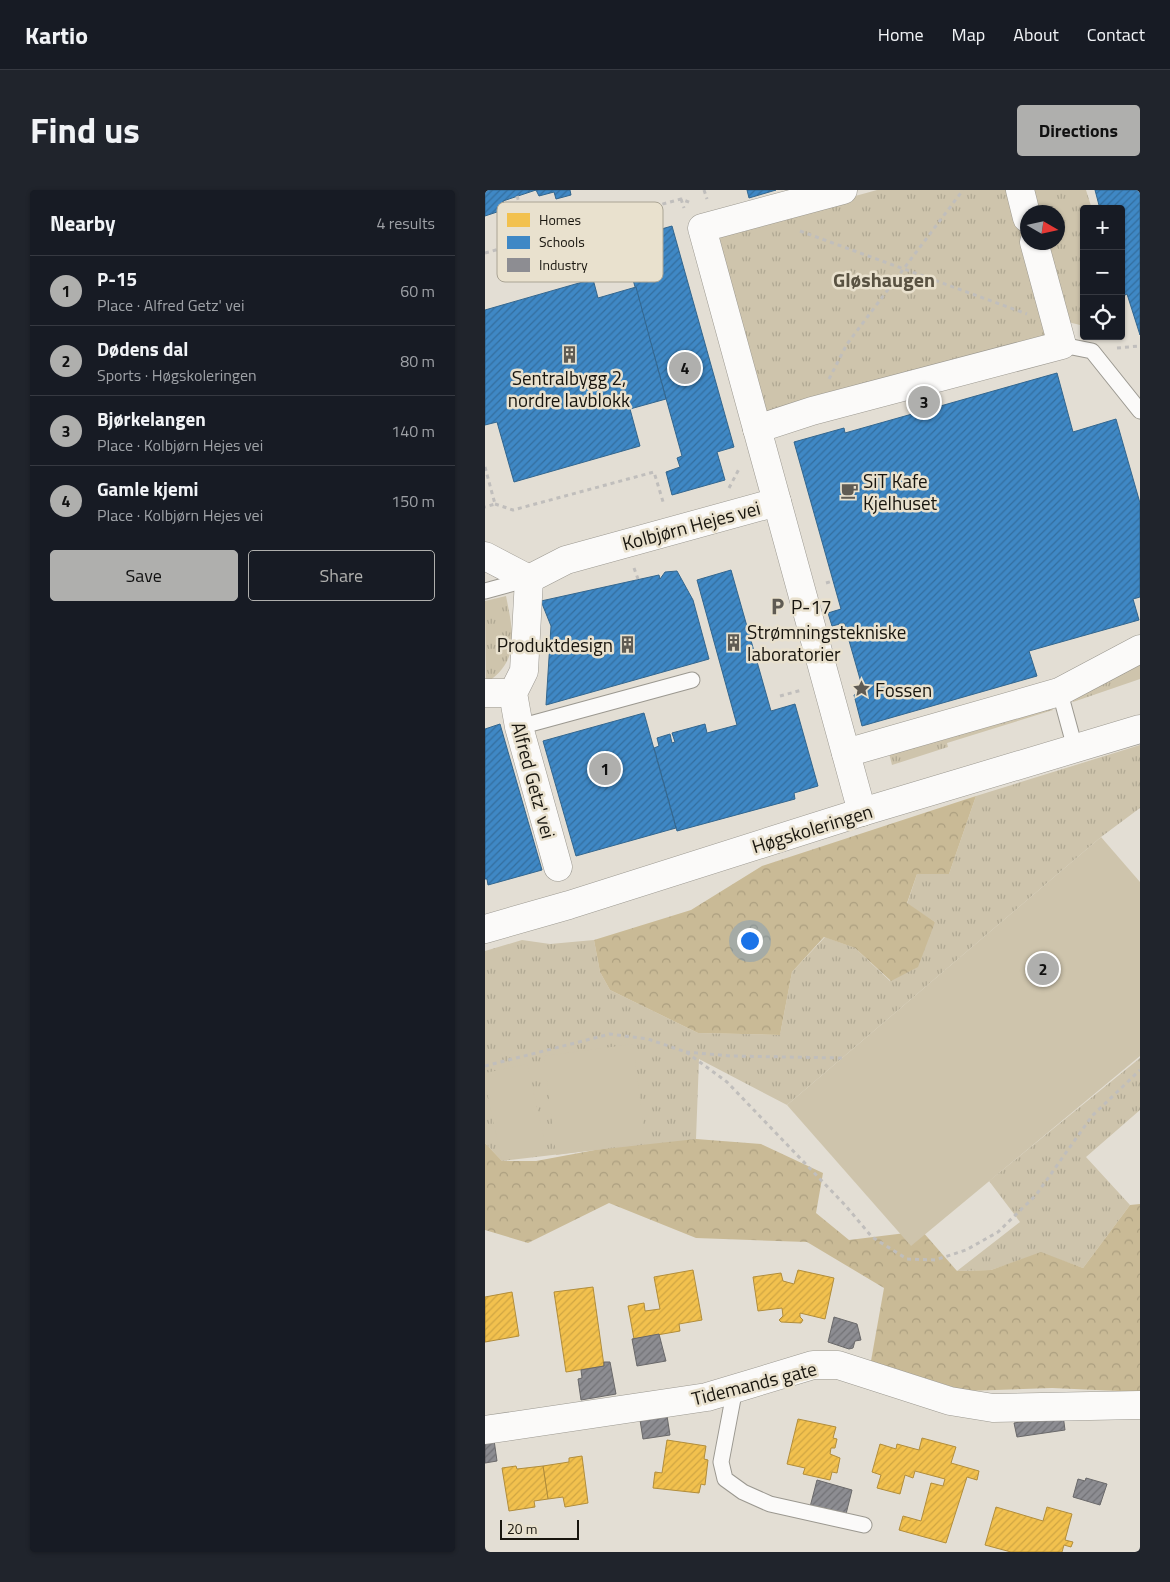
<!DOCTYPE html>
<html lang="en">
<head>
<meta charset="utf-8">
<style>
	:root { --surface:#171b24; --page:#20242c; --text:#f1f3f6; --muted:#9ea1a6; --line:#363941; --accent:#afafad }
	body { margin:0; font-family:"Titillium Web",sans-serif; background:var(--page); color:var(--text) }
	.controls { position:absolute; right:15px; top:15px; display:grid; overflow:hidden; border-radius:5px; box-shadow:0 1px 4px #0004 }
	.controls button { width:45px; height:45px; display:grid; place-items:center; padding:0; border:0; border-bottom:1px solid var(--line); background:var(--surface); color:var(--text); font:25px sans-serif }
	.compass { position:absolute; left:535px; top:15px; width:45px; height:45px; border-radius:50%; background:var(--surface); box-shadow:0 1px 4px #0004; rotate:99deg }
	.scale { position:absolute; left:15px; bottom:12px; width:79px; box-sizing:border-box; padding-left:5px; border:2px solid #18150e; border-top:0; font-size:14px; line-height:18px; white-space:nowrap; color:#18150e; -webkit-text-stroke:4px #e9e1ce; paint-order:stroke }
	.you { position:absolute; left:264px; top:750px; width:18px; height:18px; margin:-12px; border:4px solid #fff; border-radius:50%; background:#1a73e8; box-shadow:0 0 0 8px #1a73e833 }
	.badge { display:grid; place-items:center; width:32px; height:32px; border-radius:50%; background:var(--accent); color:#111; font-size:16px; font-weight:700 }
	.pin { position:absolute; translate:-50% -50%; border:2px solid #fff; box-shadow:0 1px 5px #0006 }
	.list { margin:0; padding:0; list-style:none }
	h2 { display:flex; justify-content:space-between; align-items:center; height:65px; margin:0; padding:0 20px; font-size:21px }
	h2 small { font-size:16px; font-weight:400; color:var(--muted) }
	.list li { display:grid; grid-template-columns:32px 1fr auto; gap:15px; align-items:center; box-sizing:border-box; height:70px; padding:0 20px; border-top:1px solid var(--line) }
	.list b { display:block; font-size:19px; white-space:nowrap }
	.list p { margin:0; font-size:16px; white-space:nowrap; color:var(--muted) }
	.list em { font-size:16px; font-style:normal; color:var(--muted) }
	.actions { display:flex; gap:10px; padding:15px 20px }
	.actions a { flex:1; padding:11px 0; border:1px solid var(--accent); border-radius:5px; text-align:center; font-size:18px; color:var(--accent) }
	.actions .main { background:var(--accent); color:#111 }
	.icon { flex:none; width:28px; height:28px; fill:none; stroke:currentColor; stroke-width:2; stroke-linecap:round; stroke-linejoin:round }
	.map { position:relative; flex:none; width:655px; height:1362px; overflow:hidden; border-radius:5px }
	header { display:flex; align-items:center; gap:30px; box-sizing:border-box; height:70px; padding:0 25px; background:var(--surface); border-bottom:1px solid var(--line) }
	header strong { font-size:24px }
	nav { display:flex; gap:28px; margin-inline-start:auto; font-size:18px }
	.intro { display:flex; align-items:center; justify-content:space-between; box-sizing:border-box; height:120px; padding:0 30px }
	h1 { margin:0; font-size:35px }
	.button { padding:12px 22px; border-radius:5px; background:var(--accent); color:#111; font-size:18px; font-weight:700 }
	main { display:flex; gap:30px; padding:0 30px }
	aside { flex:1; background:var(--surface); border-radius:5px; box-shadow:0 1px 4px #0004 }
	.map>svg:first-child { display:block }
	.grass { fill:url(#grass-tufts) }
	.forest { fill:url(#forest-crowns) }
	.garden { fill:#cec4ac }
	.homes { fill:url(#homes-hatch); stroke:#b18d3b }
	.schools { fill:url(#schools-hatch); stroke:#33668e }
	.industry { fill:url(#industry-hatch); stroke:#6a696a }
	.lines { fill:none; stroke-linecap:round; stroke-linejoin:round }
	.lane-casing { stroke:#9b9890; stroke-width:17 }
	.street-casing { stroke:#9b9890; stroke-width:29 }
	.secondary-casing { stroke:#9b9890; stroke-width:29 }
	.path { stroke:#c0bebc; stroke-width:3; stroke-dasharray:4 4; stroke-linecap:butt }
	.lane { stroke:#fbfaf9; stroke-width:15 }
	.street { stroke:#fbfaf9; stroke-width:28 }
	.secondary { stroke:#fbfaf9; stroke-width:28 }
	.labels { text-anchor:middle; dominant-baseline:central; stroke-width:5; stroke-linejoin:round; paint-order:stroke }
	.poi-label { font-size:19px; fill:#18150e; stroke:#e9e1ce; text-anchor:start }
	.street-label { font-size:19px; fill:#18150e; stroke:#e9e1ce }
	.neighbourhood-label { font-size:20px; font-weight:bold; fill:#595242; stroke:#e9e1ce }
	.key { fill:#e9e1ce; stroke:#aaa494; stroke-width:1 }
	.key-label { font-size:14px; fill:#18150e }
</style>
</head>
<body>
<header>
<strong>Kartio</strong>
<nav><a>Home</a><a>Map</a><a>About</a><a>Contact</a></nav>
</header>
<div class="intro"><h1>Find us</h1><a class="button">Directions</a></div>
<main>
<aside>
<h2>Nearby<small>4 results</small></h2>
<ul class="list">
<li><span class="badge">1</span><div><b>P-15</b><p>Place · Alfred Getz' vei</p></div><em>60 m</em></li>
<li><span class="badge">2</span><div><b>Dødens dal</b><p>Sports · Høgskoleringen</p></div><em>80 m</em></li>
<li><span class="badge">3</span><div><b>Bjørkelangen</b><p>Place · Kolbjørn Hejes vei</p></div><em>140 m</em></li>
<li><span class="badge">4</span><div><b>Gamle kjemi</b><p>Place · Kolbjørn Hejes vei</p></div><em>150 m</em></li>
</ul>
<div class="actions"><a class="main">Save</a><a>Share</a></div>
</aside>
<div class="map">
<svg width="655" height="1362" viewBox="0 0 655 1362">
	<defs>
		<pattern id="grass-tufts" width="24" height="20" patternUnits="userSpaceOnUse" patternTransform="scale(1.25)"><rect width="24" height="20" fill="#cec4ac"/><path d="M3 7l-1-3M5 7V3M7 7l1-3M15 17l-1-3M17 17v-4M19 17l1-3" fill="none" stroke="#b0a893"/></pattern>
		<pattern id="forest-crowns" width="20" height="18" patternUnits="userSpaceOnUse" patternTransform="scale(1.25)"><rect width="20" height="18" fill="#c9ba96"/><path d="M2 6a3 3 0 1 1 6 0M12 15a3 3 0 1 1 6 0" fill="none" stroke="#ac9f80"/></pattern>
		<pattern id="homes-hatch" width="6" height="6" patternUnits="userSpaceOnUse" patternTransform="scale(1.25)"><rect width="6" height="6" fill="#f2c14e"/><path d="M-1 1l2-2M0 6l6-6M5 7l2-2" fill="none" stroke="#cfa543"/></pattern>
		<pattern id="schools-hatch" width="6" height="6" patternUnits="userSpaceOnUse" patternTransform="scale(1.25)"><rect width="6" height="6" fill="#3f88c5"/><path d="M-1 1l2-2M0 6l6-6M5 7l2-2" fill="none" stroke="#346e9e"/></pattern>
		<pattern id="industry-hatch" width="6" height="6" patternUnits="userSpaceOnUse" patternTransform="scale(1.25)"><rect width="6" height="6" fill="#8d8d92"/><path d="M-1 1l2-2M0 6l6-6M5 7l2-2" fill="none" stroke="#727276"/></pattern>
	</defs>
	<rect width="100%" height="100%" fill="#e3ded4"/>
	<g class="grass">
		<path d="M392,0h132l40,146 -283,78 -49,-180z"/>
		<path d="M546,0h55l6,19h-8v117l-16,-4 -22,-79 11,-1v-30h-20z"/>
		<path d="M21,406c7,35 15,65 -20,87l-1,-82z"/>
		<path d="M655,474v15l-67,23 -2,-3z"/>
		<path d="M566,516l2,4 -106,33 1,4 -56,18 -3,-12z"/>
		<path d="M655,555v63l-39,29 -314,268 -88,-46 -3,80 -48,9 -53,2 -93,11 -17,-18v-192l37,-11 28,4 44,-4 6,32 10,18 88,43 82,2 12,-63 33,-35 30,11 35,33 45,-59 -28,-18 10,-30h32l27,-78z"/>
		<path d="M655,868v52l-54,47 44,48 -47,63 -42,-15 -50,17 -34,1 63,-49 -31,-41z"/>
	</g>
	<g class="forest">
		<path d="M491,606l-27,78h-32l-10,29 28,19 -17,45 -27,14 -36,-33 -31,-11 -32,35 -12,63 -82,-2 -88,-43 -10,-18 -6,-32 97,-30 71,-44z"/>
		<path d="M211,949l65,5 62,29 -7,40 33,27 73,-9 35,40 34,-1 50,-18 42,16 47,-63 10,-1v188l-88,-4 -87,3 -94,-30 13,-73 -77,-46 -111,-4 -87,-35 -81,40 -43,-13v-87l17,18h34l59,-11z"/>
	</g>
	<g class="garden">
		<path d="M616,647l39,45v174l-229,190 -124,-141z"/>
		<path d="M148,854l13,99 -90,12 -12,-99z"/>
		<path d="M42,874l20,87 -45,10 -17,-78v-10z"/>
	</g>
	<g class="homes">
		<path d="M208,1080l9,50 -23,4 1,7 -46,8 -6,-33 16,-3 1,8 15,-2 -6,-32z"/>
		<path d="M313,1080l36,8 -9,41 -25,-6v4l3,3 -2,3 -20,-1 -2,-2 4,-4 -1,-8 -24,3 -5,-34 28,-4 2,8 11,3z"/>
		<path d="M108,1097l11,79 -38,6 -12,-80z"/>
		<path d="M27,1102l7,44 -34,6v-45z"/>
		<path d="M313,1229l38,8 -3,11 4,1 -2,9h-4l-1,6 10,4 -3,15 -5,-1 -2,8 -27,-6 2,-6 -18,-4z"/>
		<path d="M437,1248l34,9 -5,16 28,8 -2,9 -10,-3 -21,66 -47,-13 4,-14 18,5 10,-38 12,3 2,-7 -30,-8 -2,7 -8,-3 -5,19 -23,-6 4,-13 -9,-3 8,-28 16,5 1,-5 22,6z"/>
		<path d="M182,1250l39,6 -2,13 4,1 -3,25 -4,-1 -2,9 -46,-5 2,-16 7,1z"/>
		<path d="M97,1266l6,47 -23,4 -2,-10 -15,2 -5,-33 26,-4v-4z"/>
		<path d="M31,1276l1,3 26,-3 5,33 -14,2 1,6 -26,4 -7,-43z"/>
		<path d="M511,1317l47,14 4,-14 25,7 -7,26 8,2 -2,5 -7,-2 -2,7h-51l-26,-7z"/>
	</g>
	<g class="schools">
		<path d="M0,0h85l1,5 -15,4 -2,-7 -15,4 -3,-6 -33,11 3,8 -21,7z"/>
		<path d="M262,0h29l-27,8z"/>
		<path d="M610,0h45v145l-13,-41 -2,1 -4,-12v-74h-21z"/>
		<path d="M170,29l3,11 14,-4 62,221 -17,5 8,28 -53,15 -6,-23 14,-5 -3,-9 5,-2 -60,-216 17,-5 -3,-10z"/>
		<path d="M108,89l5,19 38,-11 30,112 -36,10 10,37 -126,36 -17,-60 -12,3v-115z"/>
		<path d="M572,183l16,59 43,-13 24,84v94l-7,2 6,21 -110,31 8,25 -175,50 -8,-31 10,-2 -20,-70 -12,3 -4,-13 13,-4 -47,-167 50,-14 1,5z"/>
		<path d="M246,380l40,141 24,-7 23,82 -24,7 1,6 -118,32 -23,-83 5,-2 -2,-8 13,-4 2,9 3,-1 -3,-9 33,-9 2,9 30,-8 -40,-145z"/>
		<path d="M192,381l16,29 16,59 -163,46 5,-79 -10,-25 118,-26 1,4 5,-7z"/>
		<path d="M159,523l32,115 -100,28 -33,-115z"/>
		<path d="M15,534l42,146 -54,15 -1,-6h-2v-150z"/>
	</g>
	<g class="industry">
		<path d="M349,1127l23,7 4,16 -6,1 -2,7 -4,1 -21,-7z"/>
		<path d="M174,1144l7,27 -29,5 -5,-27z"/>
		<path d="M119,1172h6l6,32 -35,6 -3,-21 4,-1 -1,-8 23,-4z"/>
		<path d="M578,1225l2,15 -48,7 -3,-14z"/>
		<path d="M182,1226l3,19 -27,4 -3,-19z"/>
		<path d="M9,1250l3,21 -12,2v-22z"/>
		<path d="M601,1288l21,6 -7,21 -27,-8 5,-18 7,2z"/>
		<path d="M332,1290l35,10 -6,24 -36,-7z"/>
	</g>
	<g class="lines">
		<defs>
			<g id="lane">
				<path d="M577,155l30,6 48,60"/>
				<path d="M0,401l44,-12"/>
				<path d="M578,514l12,44"/>
				<path d="M34,537l173,-47"/>
				<path d="M250,1198l-14,74 4,17 18,13 27,12 94,21"/>
			</g>
			<g id="street">
				<path d="M358,0l-141,38 160,584"/>
				<path d="M535,0l7,28"/>
				<path d="M272,239l55,-18 250,-66 -28,-103"/>
				<path d="M0,366l44,23 -5,92 -11,22 6,34 39,140"/>
				<path d="M44,389l37,-19 211,-58"/>
				<path d="M0,503h28"/>
				<path d="M361,563l213,-61 81,-43"/>
				<path d="M0,1240l222,-33 106,-32h25l112,36 43,7 147,-3"/>
			</g>
			<path id="secondary" d="M0,739l84,-24 293,-93 278,-83"/>
		</defs>
		<use href="#lane" class="lane-casing"/>
		<use href="#street" class="street-casing"/>
		<use href="#secondary" class="secondary-casing"/>
		<g class="path">
			<path d="M219,0l3,9"/>
			<path d="M32,6l14,44"/>
			<path d="M196,9l3,9"/>
			<path d="M315,41l227,83"/>
			<path d="M0,63l196,-54 10,4"/>
			<path d="M632,158l23,-2"/>
			<path d="M344,189l18,-35 116,-154"/>
			<path d="M0,277l10,37 -10,3"/>
			<path d="M244,298l10,-19"/>
			<path d="M10,314l18,6 141,-38 10,33"/>
			<path d="M149,378l4,11"/>
			<path d="M341,393l7,-2"/>
			<path d="M295,506l22,-6"/>
			<path d="M201,862l45,4 111,2"/>
			<path d="M0,876l125,-32 38,5 38,13 41,30 118,123 27,32 35,22 28,1 31,-10 32,-18 38,-37 56,-79 48,-46"/>
		</g>
		<use href="#lane" class="lane"/>
		<use href="#street" class="street"/>
		<use href="#secondary" class="secondary"/>
	</g>
	<defs>
		<symbol id="building-bare" viewBox="-9 -9 18 18"><path d="M-4-6H4V6H1V3H-1V6H-4ZM-2.5-4.3h1.7v1.8h-1.7ZM.8-4.3h1.7v1.8H.8ZM-2.5-1h1.7V.8h-1.7ZM.8-1h1.7V.8H.8Z" fill="#5f5b53" stroke="#e9e1ce" stroke-width="2.5" paint-order="stroke"/></symbol>
		<symbol id="cafe-bare" viewBox="-9 -9 18 18"><path d="M-5.5-4.5H6V0H3Q3 3.5 0 3.5H-2.5Q-5.5 3.5-5.5 0ZM3-3.2v2h1.7v-2ZM-6 4.5H4V6H-6Z" fill="#5f5b53" stroke="#e9e1ce" stroke-width="2.5" paint-order="stroke"/></symbol>
		<symbol id="parking-bare" viewBox="-9 -9 18 18"><path d="M-3.5-5.5H1a3.5 3.5 0 0 1 0 7H-1V5.5H-3.5ZM-1-3.4V-.6H.8a1.4 1.4 0 0 0 0-2.8Z" fill="#5f5b53" stroke="#e9e1ce" stroke-width="2.5" paint-order="stroke"/></symbol>
		<symbol id="sight-bare" viewBox="-9 -9 18 18"><path d="M0-6L1.8-2.2L6-1.7L2.9 1.2L3.7 5.4L0 3.3L-3.7 5.4L-2.9 1.2L-6-1.7L-1.8-2.2Z" fill="#5f5b53" stroke="#e9e1ce" stroke-width="2.5" paint-order="stroke"/></symbol>
	</defs>
	<g fill-rule="evenodd">
		<use href="#building-bare" x="72" y="152" width="25" height="25"/>
		<use href="#cafe-bare" x="352" y="288" width="25" height="25"/>
		<use href="#parking-bare" x="280" y="404" width="25" height="25"/>
		<use href="#building-bare" x="236" y="440" width="25" height="25"/>
		<use href="#building-bare" x="130" y="442" width="25" height="25"/>
		<use href="#sight-bare" x="364" y="486" width="25" height="25"/>
	</g>
	<g class="labels">
		<g class="poi-label">
			<text x="84" y="187" text-anchor="middle">Sentralbygg 2,<tspan x="84" dy="22">nordre lavblokk</tspan></text>
			<text x="378" y="290">SiT Kafe<tspan x="378" dy="22">Kjelhuset</tspan></text>
			<text x="306" y="416">P-17</text>
			<text x="262" y="441">Strømningstekniske<tspan x="262" dy="22">laboratorier</tspan></text>
			<text x="128" y="454" text-anchor="end">Produktdesign</text>
			<text x="390" y="499">Fossen</text>
		</g>
		<g class="street-label">
			<text transform="translate(206 335) rotate(-15)">Kolbjørn Hejes vei</text>
			<text transform="translate(49 590) rotate(75)">Alfred Getz' vei</text>
			<text transform="translate(327 638) rotate(-17)">Høgskoleringen</text>
			<text transform="translate(269 1193) rotate(-14)">Tidemands gate</text>
		</g>
		<g class="neighbourhood-label">
			<text x="399" y="89">Gløshaugen</text>
		</g>
	</g>
	<rect x="12" y="12" width="166" height="80" rx="8" class="key"/>
	<rect x="22" y="23" width="23" height="14" fill="#f2c14e"/>
	<rect x="22" y="46" width="23" height="13" fill="#3f88c5"/>
	<rect x="22" y="68" width="23" height="14" fill="#8d8d92"/>
	<g class="key-label">
		<text x="54" y="35">Homes</text>
		<text x="54" y="57">Schools</text>
		<text x="54" y="80">Industry</text>
	</g>
</svg>
<div class="controls">
<button>+</button>
<button>−</button>
<button><svg class="icon" aria-label="locate" viewBox="0 0 24 24"><circle cx="12" cy="12" r="6"/><path d="M12 2v4M12 18v4M2 12h4M18 12h4"/></svg></button>
</div>
<svg class="compass" viewBox="-18 -18 36 36"><path d="M0-13l5 13h-10z" fill="#e53935"/><path d="M0 13l5-13h-10z" fill="#9ea1a6"/></svg>
<div class="scale">20 m</div>
<div class="you"></div>
<div class="pin badge" style="left:120px;top:579px">1</div>
<div class="pin badge" style="left:558px;top:779px">2</div>
<div class="pin badge" style="left:439px;top:212px">3</div>
<div class="pin badge" style="left:200px;top:178px">4</div>
</div>
</main>
</body>
</html>
